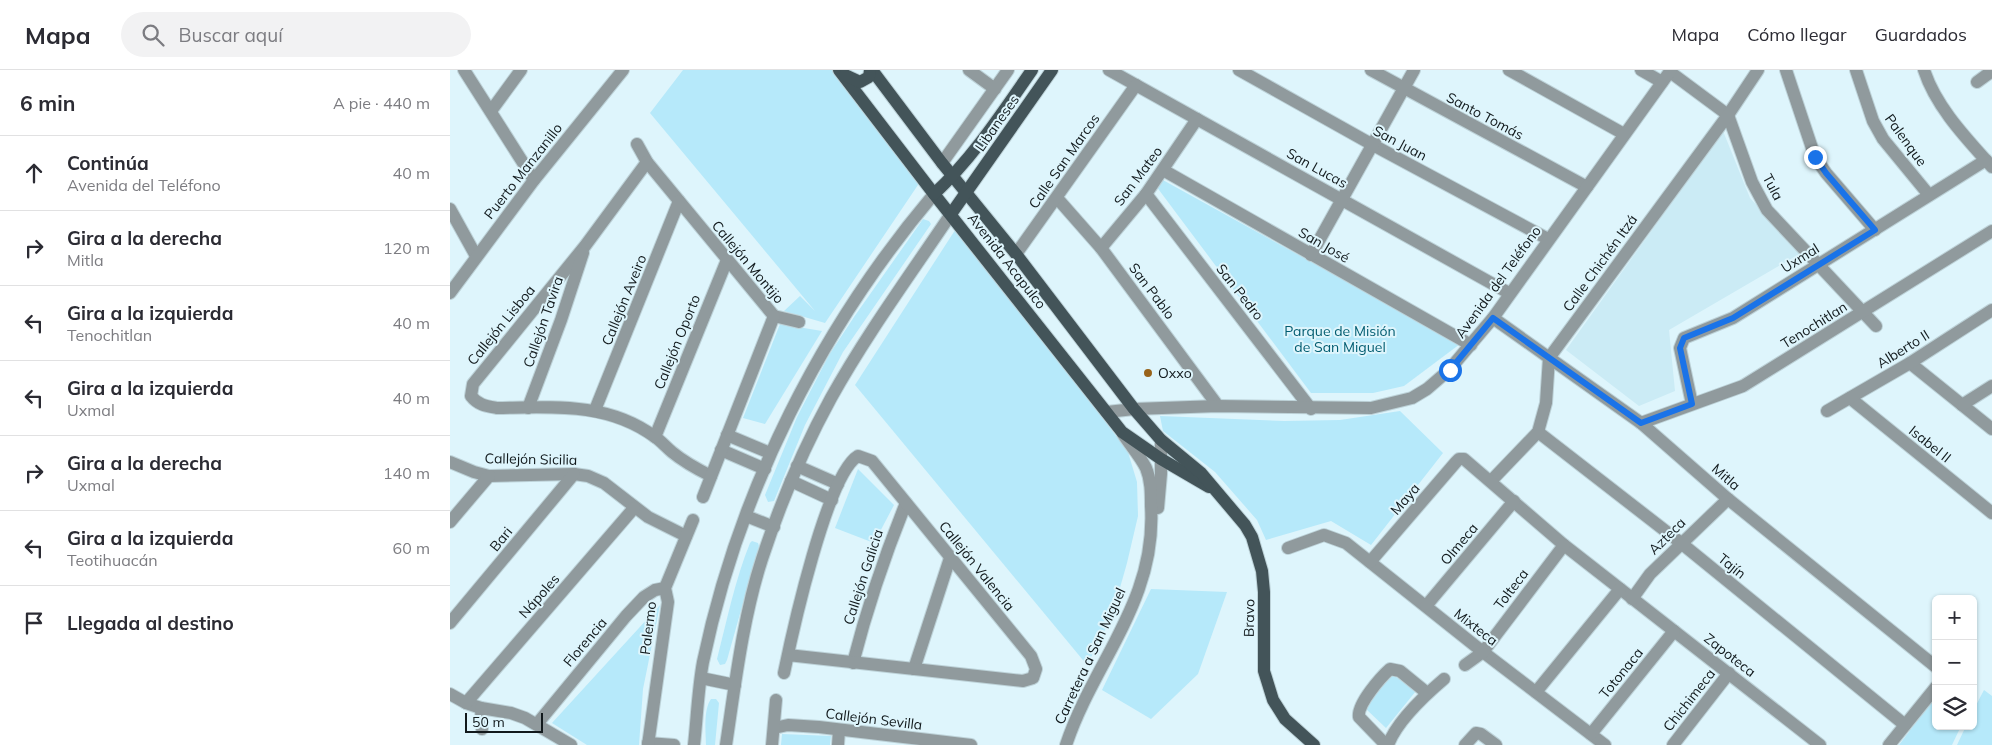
<!DOCTYPE html>
<html lang="es">
<head>
<meta charset="utf-8">
<style>
	:root { --surface:#fff; --page:#f2f2f3; --text:#2b2b33; --muted:#7c7c81; --line:#e1e1e2 }
	body { margin:0; font-family:Mulish,sans-serif; background:var(--page); color:var(--text) }
	.controls { position:absolute; right:15px; bottom:15px; display:grid; overflow:hidden; border-radius:8px; box-shadow:0 1px 4px #0004 }
	.controls button { width:45px; height:45px; display:grid; place-items:center; padding:0; border:0; border-bottom:1px solid var(--line); background:var(--surface); color:var(--text); font:25px sans-serif }
	.scale { position:absolute; left:15px; bottom:12px; width:78px; box-sizing:border-box; padding-left:5px; border:2px solid #11191c; border-top:0; font-size:14px; line-height:18px; white-space:nowrap; color:#11191c; -webkit-text-stroke:4px #def5fc; paint-order:stroke }
	.stop { position:absolute; width:15px; height:15px; margin:-11px; border:4px solid #1a73e8; border-radius:50%; background:#fff }
	.stop.end { background:#1a73e8; border-color:#fff; box-shadow:0 1px 5px #0008 }
	.list { margin:0; padding:0; list-style:none }
	h2 { display:flex; justify-content:space-between; align-items:center; height:65px; margin:0; padding:0 20px; font-size:21px }
	h2 small { font-size:16px; font-weight:400; color:var(--muted) }
	.list li { display:grid; grid-template-columns:32px 1fr auto; gap:15px; align-items:center; box-sizing:border-box; height:75px; padding:0 20px; border-top:1px solid var(--line) }
	.list b { display:block; font-size:19px; white-space:nowrap }
	.list p { margin:0; font-size:16px; white-space:nowrap; color:var(--muted) }
	.list em { font-size:16px; font-style:normal; color:var(--muted) }
	.icon { flex:none; width:28px; height:28px; fill:none; stroke:currentColor; stroke-width:2; stroke-linecap:round; stroke-linejoin:round }
	.map { position:relative; flex:none; width:1542px; height:675px; overflow:hidden }
	header { display:flex; align-items:center; gap:30px; box-sizing:border-box; height:70px; padding:0 25px; background:var(--surface); border-bottom:1px solid var(--line) }
	header strong { font-size:24px }
	nav { display:flex; gap:28px; margin-inline-start:auto; font-size:18px }
	.search { width:350px; height:45px; background:var(--page); display:flex; align-items:center; gap:12px; box-sizing:border-box; padding:0 18px; border-radius:28px; color:var(--muted); font-size:19px }
	main { display:flex }
	aside { flex:1; background:var(--surface) }
	.map>svg:first-child { display:block }
	.built { fill:#cbebf5 }
	.green { fill:#b6e9fa }
	.lines { fill:none; stroke-linecap:round; stroke-linejoin:round }
	.minor-casing { stroke:#bdd2d8; stroke-width:14 }
	.major-casing { stroke:#bdd2d8; stroke-width:14 }
	.minor { stroke:#909a9d; stroke-width:12 }
	.major { stroke:#435459; stroke-width:12 }
	.route { stroke:#1a73e8; stroke-width:6 }
	.poi-dot { fill:#98631a; stroke:#def5fc; stroke-width:2 }
	.labels { text-anchor:middle; dominant-baseline:central; stroke-width:4; stroke-linejoin:round; paint-order:stroke }
	.street-label { font-size:14px; fill:#11191c; stroke:#def5fc }
	.park-label { font-size:14px; fill:#005c70; stroke:#def5fc }
	.poi-label { font-size:14px; fill:#11191c; stroke:#def5fc; text-anchor:start }
</style>
</head>
<body>
<header>
<strong>Mapa</strong>
<div class="search"><svg class="icon" aria-label="search" viewBox="0 0 24 24"><circle cx="10" cy="10" r="6"/><path d="M15 15l6 6"/></svg>Buscar aquí</div>
<nav><a>Mapa</a><a>Cómo llegar</a><a>Guardados</a></nav>
</header>
<main>
<aside>
<h2>6 min<small>A pie · 440 m</small></h2>
<ul class="list">
<li><svg class="icon" aria-label="ahead" viewBox="0 0 24 24"><path d="M12 20V5M6 11l6-6 6 6"/></svg><div><b>Continúa</b><p>Avenida del Teléfono</p></div><em>40 m</em></li>
<li><svg class="icon" aria-label="right" viewBox="0 0 24 24"><path d="M7 20v-9h11M14 6l5 5-5 5"/></svg><div><b>Gira a la derecha</b><p>Mitla</p></div><em>120 m</em></li>
<li><svg class="icon" aria-label="left" viewBox="0 0 24 24"><path d="M17 20v-9H6M10 6l-5 5 5 5"/></svg><div><b>Gira a la izquierda</b><p>Tenochitlan</p></div><em>40 m</em></li>
<li><svg class="icon" aria-label="left" viewBox="0 0 24 24"><path d="M17 20v-9H6M10 6l-5 5 5 5"/></svg><div><b>Gira a la izquierda</b><p>Uxmal</p></div><em>40 m</em></li>
<li><svg class="icon" aria-label="right" viewBox="0 0 24 24"><path d="M7 20v-9h11M14 6l5 5-5 5"/></svg><div><b>Gira a la derecha</b><p>Uxmal</p></div><em>140 m</em></li>
<li><svg class="icon" aria-label="left" viewBox="0 0 24 24"><path d="M17 20v-9H6M10 6l-5 5 5 5"/></svg><div><b>Gira a la izquierda</b><p>Teotihuacán</p></div><em>60 m</em></li>
<li><svg class="icon" aria-label="arrive" viewBox="0 0 24 24"><path d="M6 21V4h12l-3 4 3 4H6"/></svg><div><b>Llegada al destino</b></div></li>
</ul>
</aside>
<div class="map">
<svg width="1542" height="675" viewBox="0 0 1542 675">
	<rect width="100%" height="100%" fill="#def5fc"/>
	<path class="built" d="M1273,61l27,67 51,55 -132,77 6,61 -36,15 -73,-56z"/>
	<g class="green">
		<path d="M233,0h161l80,106 -99,147 -41,-12 16,-15 15,15 -165,-198z"/>
		<path d="M711,109l299,165 -56,42 -31,7h-62l-155,-207z"/>
		<path d="M473,149l6,2 2,3 -2,3 -86,125 -38,73 -31,76 -6,1 -3,-7 32,-78 32,-62 25,-38z"/>
		<path d="M509,154l169,228 9,30 1,34 -11,47 -15,53 -25,49 -232,-280z"/>
		<path d="M330,254l42,7 -57,93 -22,-6z"/>
		<path d="M950,341l43,42 -72,92 -40,-24 -65,19 -9,-20 -42,-48 -52,-41 -3,-15 124,5 56,-1z"/>
		<path d="M408,399l36,36 -20,38 -39,-15z"/>
		<path d="M302,471l6,2 1,3 -32,114 -2,4 -5,1 -3,-6c10,-39 18,-79 33,-116z"/>
		<path d="M701,519l76,3 -29,82 -47,45 -49,-29z"/>
		<path d="M210,535l-17,84 -4,56h-52l-35,-22z"/>
		<path d="M942,604l24,17 -30,37 -21,-20z"/>
		<path d="M1534,620l8,6v49h-35l9,-19h7v-15z"/>
		<path d="M1486,626v30h25l-9,19h-53z"/>
		<path d="M261,629h5l3,4 -4,42h-9c0,-13 -3,-35 5,-46z"/>
		<path d="M332,664l49,2 -1,9h-49z"/>
	</g>
	<g class="lines">
		<defs>
			<g id="minor">
				<path d="M14,0l70,110"/>
				<path d="M519,0l26,19"/>
				<path d="M659,0l400,223"/>
				<path d="M789,0l134,75 175,94"/>
				<path d="M921,0l216,117"/>
				<path d="M1059,0l115,64"/>
				<path d="M1191,0l21,12"/>
				<path d="M1336,0l29,87 11,16 49,57"/>
				<path d="M1406,0l17,51 10,18 46,56"/>
				<path d="M1474,0c12,37 42,68 68,97"/>
				<path d="M1220,2l58,43 24,67 15,28 109,116"/>
				<path d="M1527,12l15,-11"/>
				<path d="M41,41l30,-41"/>
				<path d="M187,74l10,18 127,154"/>
				<path d="M197,92l-62,84 -112,138 -2,12c7,9 15,10 26,12 56,-1 111,-6 158,29 6,4 11,10 17,15 12,10 25,17 39,24"/>
				<path d="M492,93l66,-93"/>
				<path d="M713,100l308,175"/>
				<path d="M696,124l165,215"/>
				<path d="M607,128l44,50 117,158"/>
				<path d="M0,139l26,47"/>
				<path d="M651,178l45,-54 51,-75"/>
				<path d="M566,184l120,-169"/>
				<path d="M861,185l103,-185"/>
				<path d="M0,223l84,-113 89,-110"/>
				<path d="M324,246l25,6"/>
				<path d="M1043,248l148,105 87,76 208,168"/>
				<path d="M1460,293l82,66"/>
				<path d="M1400,328l142,115"/>
				<path d="M1242,334l-12,-56 4,-10 49,-20 253,-158"/>
				<path d="M1512,335l30,-19"/>
				<path d="M78,338l33,-88 22,-67"/>
				<path d="M145,340l84,-209"/>
				<path d="M1377,341l83,-48 82,-53"/>
				<path d="M657,342l27,-3 84,-3 153,2 41,-10 15,-9 22,-19 44,-52 178,-248"/>
				<path d="M1191,353l102,-37 249,-155"/>
				<path d="M1088,362l143,111 224,182"/>
				<path d="M277,365l43,18"/>
				<path d="M205,367l72,-177"/>
				<path d="M271,380l44,19"/>
				<path d="M0,392l24,10 15,4 85,-2 14,2 16,7 44,34 38,19"/>
				<path d="M347,396l41,18"/>
				<path d="M341,411l41,19"/>
				<path d="M1041,411l47,-49 8,-29 3,-45 179,-243 30,-45"/>
				<path d="M253,427l71,-181"/>
				<path d="M708,438l3,-34v-34"/>
				<path d="M296,446l28,11"/>
				<path d="M0,452l39,-46"/>
				<path d="M838,478l36,-13 22,8 137,109 122,93"/>
				<path d="M920,492l86,-100 3,-3h5l100,86 256,200"/>
				<path d="M1182,529l18,-25 78,-75"/>
				<path d="M976,536l88,-105"/>
				<path d="M0,553l124,-149"/>
				<path d="M403,593c14,-55 32,-108 53,-160"/>
				<path d="M1015,595l18,-13 81,-107"/>
				<path d="M464,599l36,-111"/>
				<path d="M334,603c8,-39 43,-199 74,-217l14,5 159,195 5,13 -3,9 -10,3 -235,-26"/>
				<path d="M251,608l34,7"/>
				<path d="M1086,622l84,-103"/>
				<path d="M0,624l16,9 15,5 30,5 14,5 46,27"/>
				<path d="M16,633l168,-195"/>
				<path d="M31,638l1,21"/>
				<path d="M87,654l89,-108 18,-19 11,-7 10,-2"/>
				<path d="M324,658l14,-3 31,2 152,18"/>
				<path d="M1141,664l83,-103"/>
				<path d="M198,673l26,2"/>
				<path d="M198,675l20,-143 -3,-14 28,-68"/>
				<path d="M244,675c3,-27 4,-56 9,-83 36,-172 118,-334 231,-468"/>
				<path d="M276,675c9,-60 17,-128 36,-186 18,-55 41,-110 69,-161 35,-63 79,-123 120,-184"/>
				<path d="M322,675l4,-45"/>
				<path d="M388,675l1,-15"/>
				<path d="M616,675c28,-84 91,-144 85,-239 0,-13 0,-26 -5,-38 -6,-12 -16,-23 -23,-34"/>
				<path d="M936,675l-27,-28c-2,-13 22,-40 31,-48l10,2 27,22"/>
				<path d="M938,675c9,-24 36,-49 56,-66"/>
				<path d="M1015,675l11,-12 5,1 15,11"/>
				<path d="M1223,675l56,-72"/>
				<path d="M1439,675l47,-58"/>
			</g>
			<g id="major">
				<path d="M389,0l95,124 188,238 39,27 48,28"/>
				<path d="M422,0l70,93 74,91 118,155 27,31 40,33 44,52 7,12 10,34 2,21v79l9,29 12,19 29,26"/>
				<path d="M395,5l15,7 9,-5 1,-7"/>
				<path d="M484,124c39,-36 68,-81 98,-124"/>
				<path d="M501,144l101,-144"/>
			</g>
		</defs>
		<use href="#minor" class="minor-casing"/>
		<use href="#major" class="major-casing"/>
		<use href="#minor" class="minor"/>
		<use href="#major" class="major"/>
	</g>
	<g class="lines">
		<path class="route" d="M1000,300l43,-52 148,105 51,-19 -12,-56 4,-10 49,-20 142,-88 -49,-57 -11,-16"/>
	</g>
	<circle class="poi-dot" cx="698" cy="303" r="5"/>
	<g class="labels">
		<g class="street-label">
			<text transform="translate(1035 46) rotate(28)">Santo Tomás</text>
			<text transform="translate(547 53) rotate(-55)">Libaneses</text>
			<text transform="translate(1456 70) rotate(54)">Palenque</text>
			<text transform="translate(950 73) rotate(28)">San Juan</text>
			<text transform="translate(614 91) rotate(-55)">Calle San Marcos</text>
			<text transform="translate(867 98) rotate(29)">San Lucas</text>
			<text transform="translate(73 101) rotate(-52)">Puerto Manzanillo</text>
			<text transform="translate(688 106) rotate(-53)">San Mateo</text>
			<text transform="translate(1323 117) rotate(62)">Tula</text>
			<text transform="translate(874 175) rotate(30)">San José</text>
			<text transform="translate(1350 188) rotate(-32)">Uxmal</text>
			<text transform="translate(557 191) rotate(52)">Avenida Acapulco</text>
			<text transform="translate(298 192) rotate(50)">Callejón Montijo</text>
			<text transform="translate(1150 193) rotate(-54)">Calle Chichén Itzá</text>
			<text transform="translate(1048 212) rotate(-54)">Avenida del Teléfono</text>
			<text transform="translate(702 221) rotate(53)">San Pablo</text>
			<text transform="translate(790 222) rotate(52)">San Pedro</text>
			<text transform="translate(174 230) rotate(-68)">Callejón Aveiro</text>
			<text transform="translate(93 252) rotate(-71)">Callejón Tavira</text>
			<text transform="translate(51 255) rotate(-51)">Callejón Lisboa</text>
			<text transform="translate(1364 255) rotate(-32)">Tenochitlan</text>
			<text transform="translate(227 272) rotate(-68)">Callejón Oporto</text>
			<text transform="translate(1453 279) rotate(-32)">Alberto II</text>
			<text transform="translate(1480 374) rotate(39)">Isabel II</text>
			<text transform="translate(81 389) rotate(1)">Callejón Sicilia</text>
			<text transform="translate(1276 407) rotate(41)">Mitla</text>
			<text transform="translate(955 429) rotate(-49)">Maya</text>
			<text transform="translate(1217 466) rotate(-45)">Azteca</text>
			<text transform="translate(51 469) rotate(-51)">Bari</text>
			<text transform="translate(1009 474) rotate(-50)">Olmeca</text>
			<text transform="translate(527 496) rotate(51)">Callejón Valencia</text>
			<text transform="translate(1282 496) rotate(39)">Tajín</text>
			<text transform="translate(413 507) rotate(-72)">Callejón Galicia</text>
			<text transform="translate(1061 519) rotate(-53)">Tolteca</text>
			<text transform="translate(89 526) rotate(-49)">Nápoles</text>
			<text transform="translate(799 548) rotate(-89)">Bravo</text>
			<text transform="translate(1026 557) rotate(38)">Mixteca</text>
			<text transform="translate(198 558) rotate(-83)">Palermo</text>
			<text transform="translate(135 572) rotate(-50)">Florencia</text>
			<text transform="translate(1280 585) rotate(38)">Zapoteca</text>
			<text transform="translate(640 586) rotate(-65)">Carretera a San Miguel</text>
			<text transform="translate(1171 603) rotate(-51)">Totonaca</text>
			<text transform="translate(1239 630) rotate(-52)">Chichimeca</text>
			<text transform="translate(424 649) rotate(7)">Callejón Sevilla</text>
		</g>
		<g class="park-label">
			<text x="890" y="261">Parque de Misión<tspan x="890" dy="16">de San Miguel</tspan></text>
		</g>
		<g class="poi-label">
			<text x="708" y="303">Oxxo</text>
		</g>
	</g>
</svg>
<div class="controls">
<button>+</button>
<button>−</button>
<button><svg class="icon" aria-label="layers" viewBox="0 0 24 24"><path d="M12 4l9 5-9 5-9-5zM3 14l9 5 9-5"/></svg></button>
</div>
<div class="scale">50 m</div>
<div class="stop" style="left:1000px;top:300px"></div>
<div class="stop end" style="left:1365px;top:87px"></div>
</div>
</main>
</body>
</html>
